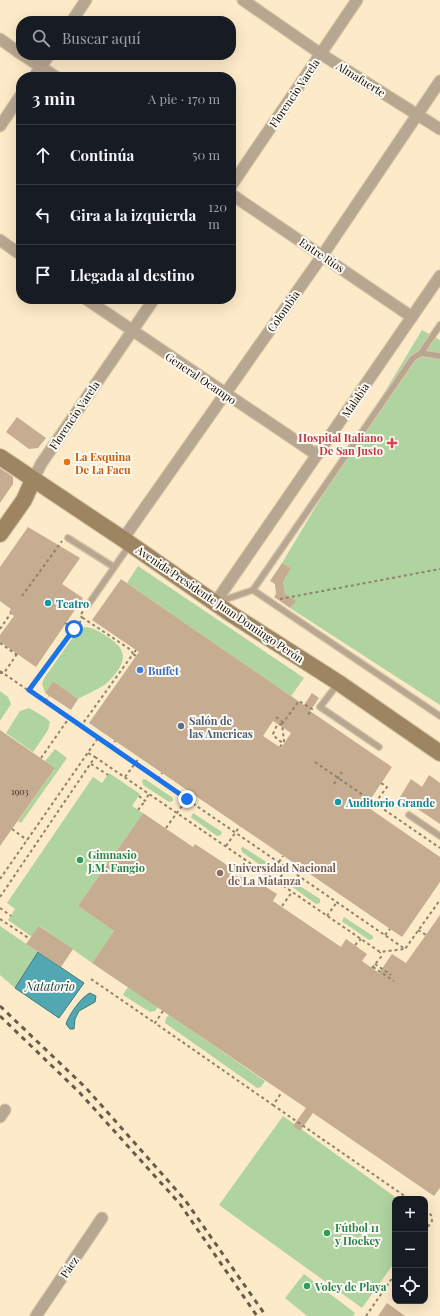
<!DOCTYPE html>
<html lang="es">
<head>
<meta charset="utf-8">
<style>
	:root { --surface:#171b24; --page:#20242c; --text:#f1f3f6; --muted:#9ea1a6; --line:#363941 }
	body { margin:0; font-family:"Playfair Display",serif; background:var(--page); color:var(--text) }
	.controls { position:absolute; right:12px; bottom:12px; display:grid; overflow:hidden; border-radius:8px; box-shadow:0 4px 16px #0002 }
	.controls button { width:36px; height:36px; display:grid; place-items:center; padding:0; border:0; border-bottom:1px solid var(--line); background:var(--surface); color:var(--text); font:20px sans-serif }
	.stop { position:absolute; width:12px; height:12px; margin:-9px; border:3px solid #1a73e8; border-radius:50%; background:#fff }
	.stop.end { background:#1a73e8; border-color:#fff; box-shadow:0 1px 4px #0008 }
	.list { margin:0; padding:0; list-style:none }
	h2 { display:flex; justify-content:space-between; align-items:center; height:52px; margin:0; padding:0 16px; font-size:17px }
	h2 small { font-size:13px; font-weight:400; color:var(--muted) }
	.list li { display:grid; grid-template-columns:26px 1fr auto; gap:12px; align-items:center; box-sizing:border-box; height:60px; padding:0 16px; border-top:1px solid var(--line) }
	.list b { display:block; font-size:15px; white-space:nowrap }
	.list em { font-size:13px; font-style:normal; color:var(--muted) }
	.icon { flex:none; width:22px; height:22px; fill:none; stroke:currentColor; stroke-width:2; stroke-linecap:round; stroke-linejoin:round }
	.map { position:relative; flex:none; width:440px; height:1316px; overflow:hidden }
	.search { position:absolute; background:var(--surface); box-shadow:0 4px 16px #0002; left:16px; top:16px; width:220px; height:44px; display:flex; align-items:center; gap:10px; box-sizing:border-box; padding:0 14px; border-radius:16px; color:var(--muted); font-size:15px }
	.panel { position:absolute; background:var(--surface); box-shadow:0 4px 16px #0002; left:16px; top:72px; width:220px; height:232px; border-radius:16px }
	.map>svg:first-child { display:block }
	.green { fill:#afd4a0 }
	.water { fill:#52a8b2; stroke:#3e797d }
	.building { fill:#c6ac91; fill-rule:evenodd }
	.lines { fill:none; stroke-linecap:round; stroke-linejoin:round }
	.service-casing { stroke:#d6c6a8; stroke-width:8 }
	.minor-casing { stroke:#d6c6a8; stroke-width:13 }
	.secondary-casing { stroke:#d6c6a8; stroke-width:18 }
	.path { stroke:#90836d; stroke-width:2; stroke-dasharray:3 3; stroke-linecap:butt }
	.service { stroke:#b8a790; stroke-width:5.5 }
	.minor { stroke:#b8a790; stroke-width:11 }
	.secondary { stroke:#9e8562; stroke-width:16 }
	.rail { stroke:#685d4b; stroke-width:3; stroke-dasharray:5 5; stroke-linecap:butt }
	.route { stroke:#1a73e8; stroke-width:5 }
	.health-dot { fill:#e0444e; stroke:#fcf9f2; stroke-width:1.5 }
	.food-dot { fill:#e8710a; stroke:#fcf9f2; stroke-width:1.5 }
	.culture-dot { fill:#0f9aa8; stroke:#fcf9f2; stroke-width:1.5 }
	.shop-dot { fill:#3f7fe0; stroke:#fcf9f2; stroke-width:1.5 }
	.service-dot { fill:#5c6f8a; stroke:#fcf9f2; stroke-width:1.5 }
	.leisure-dot { fill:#2e9e5b; stroke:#fcf9f2; stroke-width:1.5 }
	.education-dot { fill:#8d6e63; stroke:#fcf9f2; stroke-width:1.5 }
	.labels { text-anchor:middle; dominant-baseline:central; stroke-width:4; stroke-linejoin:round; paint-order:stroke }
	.number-label { font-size:9px; fill:#3e3326 }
	.street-label { font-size:11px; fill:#110b02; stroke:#fcf9f2 }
	.health-label { font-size:11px; font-weight:bold; fill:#be3a42; stroke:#fcf9f2; text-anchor:end }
	.food-label { font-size:11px; font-weight:bold; fill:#c56008; stroke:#fcf9f2; text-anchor:start }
	.culture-label { font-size:11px; font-weight:bold; fill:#0d838f; stroke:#fcf9f2; text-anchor:start }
	.shop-label { font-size:11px; font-weight:bold; fill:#366cbe; stroke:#fcf9f2; text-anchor:start }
	.service-label { font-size:11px; font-weight:bold; fill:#4e5e75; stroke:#fcf9f2; text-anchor:start }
	.leisure-label { font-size:11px; font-weight:bold; fill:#27864d; stroke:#fcf9f2; text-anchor:start }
	.education-label { font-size:11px; font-weight:bold; fill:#785e54; stroke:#fcf9f2; text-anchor:start }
	.water-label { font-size:12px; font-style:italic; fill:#153e42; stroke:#fcf9f2 }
</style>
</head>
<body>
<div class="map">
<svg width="440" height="1316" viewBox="0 0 440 1316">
	<rect width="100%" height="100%" fill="#fceac8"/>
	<g class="green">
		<path d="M422,330l18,10v365l-150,-97 5,-7 -10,-7 -2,-12 8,-14 -9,-5z"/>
		<path d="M138,566l166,112 -13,18 -164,-113z"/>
		<path d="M85,627c11,1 18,7 27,13 18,13 11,26 -2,40 -7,8 -22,13 -32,19l-25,-18 -8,12 -3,-10 3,-6 33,-47z"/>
		<path d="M0,691l8,6 3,7 -11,17z"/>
		<path d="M29,708l17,10 4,4 -2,8 -15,22 -27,-19 14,-22z"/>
		<path d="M55,749l12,9 -46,65 -3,-2 37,-53 -10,-7z"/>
		<path d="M109,773l31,21 -8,12 11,7 -65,93 36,25 -22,32 -52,-37 -8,11 -24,-17 7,-11 -8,-6 86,-126 9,6z"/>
		<path d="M145,779l28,19v3l-4,1 -26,-17 -1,-5z"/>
		<path d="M193,813l29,19 -1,3 -4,1 -25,-18 -1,-1z"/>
		<path d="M243,847l28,18v4l-4,1 -25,-18 -1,-4z"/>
		<path d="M292,881l28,18v4l-4,1 -25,-18 -2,-2z"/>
		<path d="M344,917l29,19v3l-4,1 -26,-18 -1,-1z"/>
		<path d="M0,926l38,26 -23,36 -15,-13z"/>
		<path d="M128,987l30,20 -3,4 -5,1 -27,-17z"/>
		<path d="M169,1015l96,66 -4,6 -4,1 -92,-65 1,-5z"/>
		<path d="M283,1116l115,83h-3v63l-33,46 -143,-103z"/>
		<path d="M304,1274l51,39 -2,3h-46l-22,-18z"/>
	</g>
	<g class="water">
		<path d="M38,952l46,31 -25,35 -44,-30z"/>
		<path d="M90,993l6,3 -1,6 -16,9 -4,8 -1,10h-4l-4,-5c2,-8 16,-28 24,-31z"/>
	</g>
	<g class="building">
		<path d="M17,417l29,21 -8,10 -9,1 -23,-17z"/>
		<path d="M0,468l13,9v7l-13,19z"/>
		<path d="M28,527l52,31 -18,26 21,14 -47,69 -36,-25v-7l14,-19 -5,-4 2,-3 -11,-8v-34z"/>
		<path d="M282,563l9,5 -8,14 2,12 11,7 -6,7 -16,-11 2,-3 -1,-10 -5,-3z"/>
		<path d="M121,579l183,126 8,-12 7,5 -9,13 82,56 -26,39 74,51v25l-38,55 -313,-214 50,-71 -47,-32zM273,721l18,12 -10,15 -18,-12z"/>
		<path d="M53,681l25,18 -7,11 -26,-17z"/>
		<path d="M0,730l55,38 -55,78z"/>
		<path d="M429,775l11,8v41l-40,-27 11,-18 11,8z"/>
		<path d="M143,813l50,34 2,-3 35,23 -3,3 27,17 4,-5 19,12 -4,7 68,46 5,-8 21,15 -5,7 17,12 13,-19 14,9 34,-48v273l-6,8 -121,-83 -13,18 -7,-5 13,-18 -214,-145 22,-32 -36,-25z"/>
		<path d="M39,926l34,23 -12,18 -35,-23z"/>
		<path d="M387,1303l18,13h-27z"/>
	</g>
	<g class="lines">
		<defs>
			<g id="service">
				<path d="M421,353l19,-28"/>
				<path d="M68,538l46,29"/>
				<path d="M253,590l160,-232 8,-5 19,3"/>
				<path d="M253,590l187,126"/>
				<path d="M218,602l35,-12"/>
				<path d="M88,605l41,-59"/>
				<path d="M337,685l-17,22 59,40"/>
				<path d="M409,815l31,21"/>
			</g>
			<g id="minor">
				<path d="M243,0l78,54 119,75"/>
				<path d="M72,21l14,-21"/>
				<path d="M0,39l21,15"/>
				<path d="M23,55l33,22"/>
				<path d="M34,77l15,-22"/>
				<path d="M0,126l21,-31"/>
				<path d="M231,186l126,-186"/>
				<path d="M231,194l181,123"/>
				<path d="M0,240l21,15"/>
				<path d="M86,299l231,156"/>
				<path d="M33,480l8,-16 113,-165"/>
				<path d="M123,539l199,-283 118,-175"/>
				<path d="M215,603l225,-327"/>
				<path d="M0,1117l5,-7"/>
				<path d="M36,1316l66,-98"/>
			</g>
			<g id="secondary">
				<path d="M0,457l123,82 108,75 108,69 101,70"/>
				<path d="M0,534l24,-34 9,-20"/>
			</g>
		</defs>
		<use href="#service" class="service-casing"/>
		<use href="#minor" class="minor-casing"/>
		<use href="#secondary" class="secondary-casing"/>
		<g class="path">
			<path d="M22,596l40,-55"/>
			<path d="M280,599l160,-30"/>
			<path d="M83,618l-3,-2 3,-5"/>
			<path d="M65,623l9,6"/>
			<path d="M0,629l11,-16"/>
			<path d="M0,643l17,12"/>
			<path d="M136,656l-3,-2 3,-4"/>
			<path d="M0,671l405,278 35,-49"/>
			<path d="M0,673h4l13,-19"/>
			<path d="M29,691l54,-73 48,32 2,4 -52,72"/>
			<path d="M45,701l4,-5"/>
			<path d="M276,717l7,5"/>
			<path d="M282,724l-5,1 -4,9 4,5 6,4"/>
			<path d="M111,747l4,-6"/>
			<path d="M280,747l4,-6 -2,-17 17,-23 13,8 -4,6"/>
			<path d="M95,757l285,195 24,-3"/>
			<path d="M41,758l28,-40"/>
			<path d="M315,762l125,86"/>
			<path d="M91,764l17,11"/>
			<path d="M125,777l14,-19"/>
			<path d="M158,779l4,-6"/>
			<path d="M334,784l8,-12"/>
			<path d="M139,796l6,5 4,-7"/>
			<path d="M375,803l12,-16 -6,-4"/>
			<path d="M138,810l7,-9"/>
			<path d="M166,828l21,-29"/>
			<path d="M12,829l15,11"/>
			<path d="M226,846l14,-20"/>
			<path d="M279,862l4,-6"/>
			<path d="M241,878l11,-14"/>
			<path d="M0,879l98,-141"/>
			<path d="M277,882l10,-14"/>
			<path d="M0,897l95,-140 -7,-4"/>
			<path d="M282,906l10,-14"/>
			<path d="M0,908l11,8"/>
			<path d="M327,916l10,-14"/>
			<path d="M0,919l30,20"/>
			<path d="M418,930l8,5"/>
			<path d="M385,935l5,-6"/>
			<path d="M355,945l6,-6"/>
			<path d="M375,964l16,11"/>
			<path d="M373,967l21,14"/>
			<path d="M372,968l9,-11 -1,-5"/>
			<path d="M91,979l64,44"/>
			<path d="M163,1011l-8,12 118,82 9,-13"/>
			<path d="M273,1105l136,94"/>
			<path d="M425,1210l6,5 1,6 -7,10"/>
			<path d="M366,1316l29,-42"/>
		</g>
		<use href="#service" class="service"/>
		<use href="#minor" class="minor"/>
		<use href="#secondary" class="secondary"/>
		<g class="rail">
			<path d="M0,1006l86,82 99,112 81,116"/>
			<path d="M0,1016l80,77 100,111 77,112"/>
		</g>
	</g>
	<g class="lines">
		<path class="route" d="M74,629l-45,61 158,109"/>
	</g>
	<path class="health-dot" d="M390 437h4v4h4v4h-4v4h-4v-4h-4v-4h4z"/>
	<circle class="food-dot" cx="67" cy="462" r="4"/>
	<g class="culture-dot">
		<circle cx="48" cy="603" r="4"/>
		<circle cx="338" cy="802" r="4"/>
	</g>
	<circle class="shop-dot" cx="140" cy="670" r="4"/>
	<circle class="service-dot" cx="181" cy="726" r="4"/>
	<g class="leisure-dot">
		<circle cx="80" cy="860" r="4"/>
		<circle cx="327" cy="1233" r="4"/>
		<circle cx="307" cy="1286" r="4"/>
	</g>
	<circle class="education-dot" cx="220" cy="873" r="4"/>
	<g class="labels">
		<g class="number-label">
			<text x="20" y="791">1903</text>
		</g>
		<g class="street-label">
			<text transform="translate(361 79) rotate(32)">Almafuerte</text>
			<text transform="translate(294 93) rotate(-56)">Florencio Varela</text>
			<text transform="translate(322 255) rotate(34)">Entre Ríos</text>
			<text transform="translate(283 311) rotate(-55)">Colombia</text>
			<text transform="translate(201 378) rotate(34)">General Ocampo</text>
			<text transform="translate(355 400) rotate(-56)">Malabia</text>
			<text transform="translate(74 415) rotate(-56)">Florencio Varela</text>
			<text transform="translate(220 604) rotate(34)">Avenida Presidente Juan Domingo Perón</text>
			<text transform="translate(69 1267) rotate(-56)">Páez</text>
		</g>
		<g class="health-label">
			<text x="383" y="437">Hospital Italiano<tspan x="383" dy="13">De San Justo</tspan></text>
		</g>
		<g class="food-label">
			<text x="75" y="456">La Esquina<tspan x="75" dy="13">De La Facu</tspan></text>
		</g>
		<g class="culture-label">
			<text x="56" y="603">Teatro</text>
			<text x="346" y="802">Auditorio Grande</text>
		</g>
		<g class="shop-label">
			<text x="148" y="670">Buffet</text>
		</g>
		<g class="service-label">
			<text x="189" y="720">Salón de<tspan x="189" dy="13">las Americas</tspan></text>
		</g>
		<g class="leisure-label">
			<text x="88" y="854">Gimnasio<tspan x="88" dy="13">J.M. Fangio</tspan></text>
			<text x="335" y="1227">Fútbol 11<tspan x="335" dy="13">y Hockey</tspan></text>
			<text x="315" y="1286">Voley de Playa</text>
		</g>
		<g class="education-label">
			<text x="228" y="867">Universidad Nacional<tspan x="228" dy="13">de La Matanza</tspan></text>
		</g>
		<g class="water-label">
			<text x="50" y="986">Natatorio</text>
		</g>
	</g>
</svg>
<div class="controls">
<button>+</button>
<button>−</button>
<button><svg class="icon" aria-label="locate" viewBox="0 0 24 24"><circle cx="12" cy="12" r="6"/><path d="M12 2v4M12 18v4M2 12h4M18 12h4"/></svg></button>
</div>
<div class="stop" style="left:74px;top:629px"></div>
<div class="stop end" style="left:187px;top:799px"></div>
<div class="search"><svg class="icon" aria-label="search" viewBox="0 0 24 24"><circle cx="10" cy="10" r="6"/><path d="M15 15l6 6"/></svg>Buscar aquí</div>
<section class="panel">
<h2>3 min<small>A pie · 170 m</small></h2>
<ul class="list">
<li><svg class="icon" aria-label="ahead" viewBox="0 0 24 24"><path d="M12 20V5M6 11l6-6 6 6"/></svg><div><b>Continúa</b></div><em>50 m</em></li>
<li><svg class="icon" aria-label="left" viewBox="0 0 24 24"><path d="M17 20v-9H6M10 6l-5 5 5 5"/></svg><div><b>Gira a la izquierda</b></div><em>120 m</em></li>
<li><svg class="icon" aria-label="arrive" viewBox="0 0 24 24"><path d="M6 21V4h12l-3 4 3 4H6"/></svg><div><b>Llegada al destino</b></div></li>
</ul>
</section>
</div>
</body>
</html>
